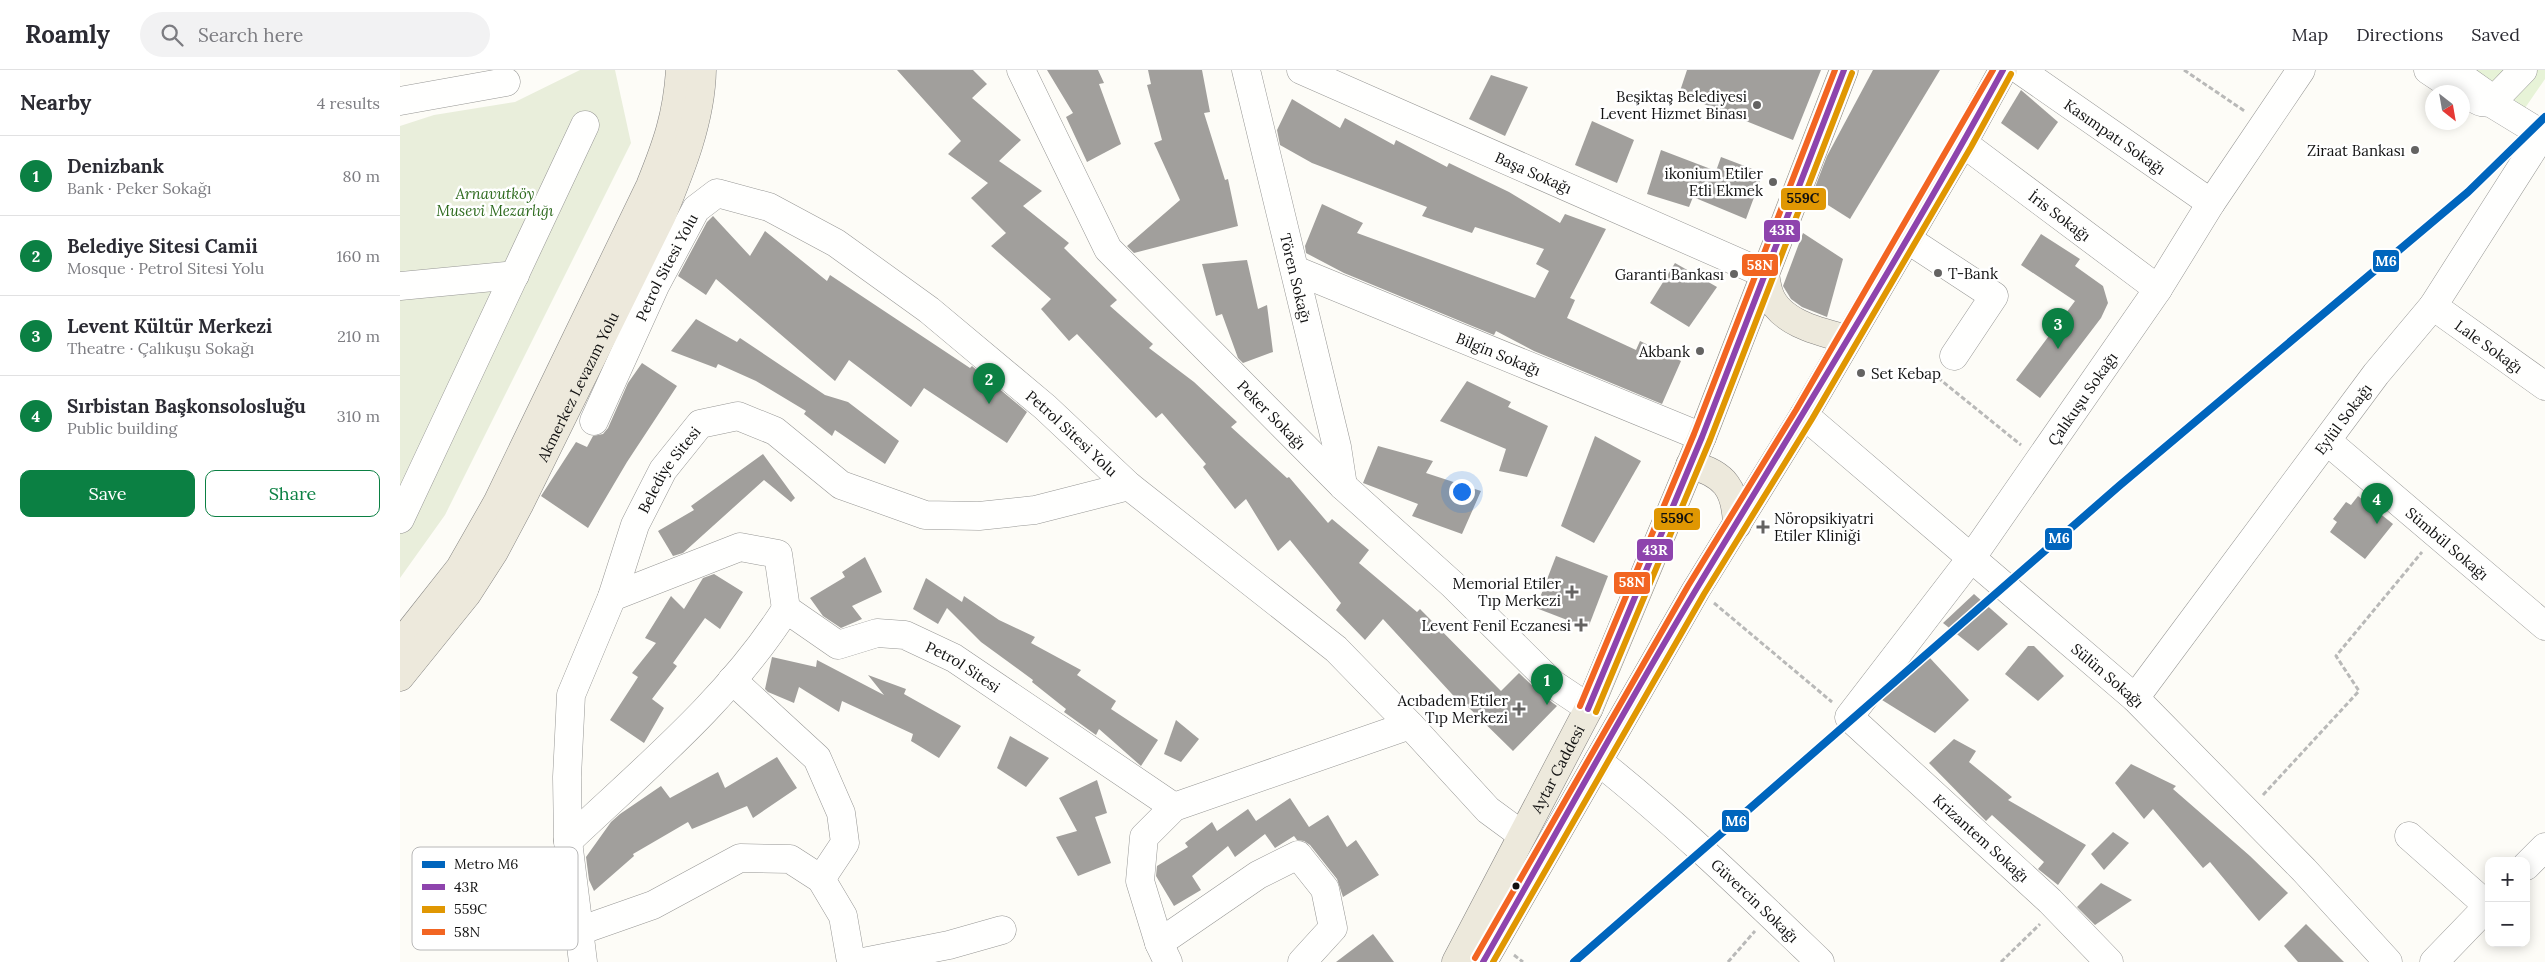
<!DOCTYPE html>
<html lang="en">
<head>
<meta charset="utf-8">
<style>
	:root { --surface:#fff; --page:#f2f2f3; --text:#2b2b33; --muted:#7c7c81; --line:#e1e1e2; --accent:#0b8043 }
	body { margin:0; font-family:Lora,serif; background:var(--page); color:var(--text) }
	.controls { position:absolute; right:15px; bottom:15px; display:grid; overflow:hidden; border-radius:10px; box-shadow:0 2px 12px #0003 }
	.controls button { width:45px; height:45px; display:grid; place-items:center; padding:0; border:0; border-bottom:1px solid var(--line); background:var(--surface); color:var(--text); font:25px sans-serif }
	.compass { position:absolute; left:2025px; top:15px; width:45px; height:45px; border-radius:50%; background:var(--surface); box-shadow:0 2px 12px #0003; rotate:149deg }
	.you { position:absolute; left:1061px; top:421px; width:18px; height:18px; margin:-12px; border:4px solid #fff; border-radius:50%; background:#1a73e8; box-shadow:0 0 0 8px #1a73e833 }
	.badge { display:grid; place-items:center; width:32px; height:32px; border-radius:50%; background:var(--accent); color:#fff; font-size:16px; font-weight:700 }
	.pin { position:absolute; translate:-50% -41px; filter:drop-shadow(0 1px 2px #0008) }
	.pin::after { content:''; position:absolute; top:26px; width:18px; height:15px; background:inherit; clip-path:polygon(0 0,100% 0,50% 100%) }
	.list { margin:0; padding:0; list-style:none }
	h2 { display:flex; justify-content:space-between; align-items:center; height:65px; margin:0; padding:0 20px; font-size:21px }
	h2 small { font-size:16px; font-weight:400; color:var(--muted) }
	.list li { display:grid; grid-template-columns:32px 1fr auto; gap:15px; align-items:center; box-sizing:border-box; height:80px; padding:0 20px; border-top:1px solid var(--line) }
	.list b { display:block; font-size:19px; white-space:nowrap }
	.list p { margin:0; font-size:16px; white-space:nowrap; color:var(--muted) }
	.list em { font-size:16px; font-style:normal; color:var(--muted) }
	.actions { display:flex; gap:10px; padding:15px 20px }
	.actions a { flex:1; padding:11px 0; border:1px solid var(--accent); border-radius:10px; text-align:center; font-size:18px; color:var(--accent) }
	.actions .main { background:var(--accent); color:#fff }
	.icon { flex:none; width:28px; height:28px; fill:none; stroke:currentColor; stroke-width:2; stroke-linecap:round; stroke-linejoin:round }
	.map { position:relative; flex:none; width:2145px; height:892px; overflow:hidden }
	header { display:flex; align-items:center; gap:30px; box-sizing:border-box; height:70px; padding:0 25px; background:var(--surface); border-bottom:1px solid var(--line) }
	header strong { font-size:24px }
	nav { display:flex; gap:28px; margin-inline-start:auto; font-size:18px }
	.search { width:350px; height:45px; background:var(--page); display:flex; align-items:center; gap:12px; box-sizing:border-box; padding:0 18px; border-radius:28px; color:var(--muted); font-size:19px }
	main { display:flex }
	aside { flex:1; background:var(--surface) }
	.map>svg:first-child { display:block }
	.green { fill:#e7f3d7 }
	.cemetery { fill:#e9eedb }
	.building { fill:#a19f9c }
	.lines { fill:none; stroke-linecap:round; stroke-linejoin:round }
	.minor-casing { stroke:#979795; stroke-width:29 }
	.major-casing { stroke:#858482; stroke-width:29 }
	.path { stroke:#b9b9b8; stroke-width:3; stroke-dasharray:5 2.5; stroke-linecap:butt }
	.minor { stroke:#fffffe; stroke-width:28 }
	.major { stroke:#ede9dc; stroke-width:28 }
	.bus-1-casing { stroke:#fff; stroke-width:10 }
	.bus-2-casing { stroke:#fff; stroke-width:10 }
	.bus-3-casing { stroke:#fff; stroke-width:10 }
	.bus-1 { stroke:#8e44ad; stroke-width:6 }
	.bus-2 { stroke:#e09702; stroke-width:6 }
	.bus-3 { stroke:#f26522; stroke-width:6 }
	.metro-1-casing { stroke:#fff; stroke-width:11 }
	.metro-1 { stroke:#0065bd; stroke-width:8 }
	.poi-dot { fill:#646362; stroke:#fff; stroke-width:2 }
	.bus-dot { fill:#111; stroke:#fff; stroke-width:2 }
	.labels { text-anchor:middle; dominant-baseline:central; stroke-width:5; stroke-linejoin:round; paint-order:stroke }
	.poi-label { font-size:15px; fill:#111; stroke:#fff; text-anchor:end }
	.street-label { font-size:15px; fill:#111; stroke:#fff }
	.park-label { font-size:15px; font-style:italic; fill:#2f6b1f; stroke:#fff }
	.key { fill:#fff; stroke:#b8b8b8; stroke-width:1 }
	.key-label { font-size:14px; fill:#111 }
	.line-badge { stroke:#fff; stroke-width:2 }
	.badge-label { font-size:14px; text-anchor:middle; font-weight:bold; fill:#fff }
	.pale-badge-label { font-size:14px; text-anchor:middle; font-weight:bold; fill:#111 }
</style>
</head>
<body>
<header>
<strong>Roamly</strong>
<div class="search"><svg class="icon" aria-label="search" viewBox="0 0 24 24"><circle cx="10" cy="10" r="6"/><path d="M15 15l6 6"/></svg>Search here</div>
<nav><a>Map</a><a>Directions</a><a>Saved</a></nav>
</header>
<main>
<aside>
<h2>Nearby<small>4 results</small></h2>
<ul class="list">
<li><span class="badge">1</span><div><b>Denizbank</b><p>Bank · Peker Sokağı</p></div><em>80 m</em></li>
<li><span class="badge">2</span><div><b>Belediye Sitesi Camii</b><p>Mosque · Petrol Sitesi Yolu</p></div><em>160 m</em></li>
<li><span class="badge">3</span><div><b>Levent Kültür Merkezi</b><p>Theatre · Çalıkuşu Sokağı</p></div><em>210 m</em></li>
<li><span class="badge">4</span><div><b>Sırbistan Başkonsolosluğu</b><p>Public building</p></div><em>310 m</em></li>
</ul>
<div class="actions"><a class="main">Save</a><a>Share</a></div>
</aside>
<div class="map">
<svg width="2145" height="892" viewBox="0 0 2145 892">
	<rect width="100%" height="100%" fill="#fdfcf7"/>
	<path class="green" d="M2070,0h75v9l-20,29z"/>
	<path class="cemetery" d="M180,0h35l16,73 -186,372 -45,63v-452l34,-11 81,-13z"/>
	<g class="building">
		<path d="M497,0h76l14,14 -15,14 49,42 -22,21 43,30 -19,15 46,37 -5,5 53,52 -7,6 43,38 -4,4 45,34 43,40 -6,5 56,51 2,-1 39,46 4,-4 37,31 -10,13 58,49 3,-3 81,82 18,-18 23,22 15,11 -44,45 -49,-48 -2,2 -79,-86 -18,21 -29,-30 5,-7 -51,-63 -12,11 -32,-52 -11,10 -32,-42 3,-3 -44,-51 -6,5 -79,-84 -8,7 -28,-32 10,-10 -60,-53 15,-13 -35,-35 17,-15 -40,-29 13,-13z"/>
		<path d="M647,0h51l6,13 -5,1 22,60 -34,18 -21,-45 7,-4z"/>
		<path d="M748,0h54l8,42 -6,1 21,67 3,-1 10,47 -104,27 -7,-7 53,-46 -26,-57 8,-3 -15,-55 4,-1z"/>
		<path d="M1287,0h134l-28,70 -114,-46z"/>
		<path d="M1473,0h67l-90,149 -38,-24 15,-39z"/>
		<path d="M1091,5l37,12 -23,49 -36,-17z"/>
		<path d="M1621,20l37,32 -20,28 -37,-27z"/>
		<path d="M892,29l48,29 5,-10 49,27 2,-5 51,27 2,-4 60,29 51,31 5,-9 41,15 -36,69 5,2 -8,18 69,32 4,-9 41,20 -19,43 -128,-53 -38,-20 -2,4 -150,-62 -38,-20 -1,-7 17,-42 41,19 -6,10 178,65 14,-27 -13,-7 8,-15 -69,-22 -3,6 -50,-17 5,-9 -115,-44 -32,-18 -3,-15z"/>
		<path d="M1192,51l42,19 -17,43 -42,-18z"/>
		<path d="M1261,80l55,21 5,-14 42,16 -17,46 -53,-22 -4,10 -42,-13z"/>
		<path d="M313,146l37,40 15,-25 62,50 3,-6 140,93 2,-2 55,46 -20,31 -83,-55 -13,19 -62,-47 -14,21 -119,-102 -10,16 -28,-19 29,-54z"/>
		<path d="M1403,163l40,26 -16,58 -25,-10 -11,-8 -8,-13z"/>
		<path d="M1641,164l39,25 -5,7 28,20 5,17 -7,15 -61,80 -24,-18 59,-79 -54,-36z"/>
		<path d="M847,190l11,49 9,-4 6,47 -30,11 -5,-5 -16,-44 -6,2 -14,-52z"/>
		<path d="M1275,193l42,24 -28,40 -39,-24z"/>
		<path d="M296,249l41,23 3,-4 85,57 23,7 51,39 -14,23 -50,-34 -3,6 -28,-22 2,-3 -50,-30 -38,-17 -2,4 -45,-17z"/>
		<path d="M242,293l35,23 -50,76 -39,66 -47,-32 35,-54 11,5 6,-11 10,-2 5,-6 20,-45z"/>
		<path d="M1067,311l44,21 -3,5 40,19 -21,51 -28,-6 7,-22 -66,-28z"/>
		<path d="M1195,366l46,25 -47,82 -33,-17z"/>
		<path d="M978,376l55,15 -7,12 55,18 -19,43 -50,-18 6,-12 -55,-21z"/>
		<path d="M363,384l32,44 -4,4 -27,-22 -81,73 -10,3 -15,-25 36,-21 -3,-4z"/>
		<path d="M1958,426l35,28 -28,35 -35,-27 7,-10 -4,-3 13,-17 5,3z"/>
		<path d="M1156,486l52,20 -20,52 -52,-20z"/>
		<path d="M465,487l17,35 -30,14 10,13 -21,9 -18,-12 -13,-18 35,-21 -3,-5z"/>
		<path d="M314,504l29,18 -23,37 -15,-11 -32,45 4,3 -25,33 12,9 -20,35 -34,-23 28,-43 -6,-4 24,-30 -11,-5 26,-42 13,13 19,-31z"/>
		<path d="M526,508l36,24 2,-6 35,24 36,17 -4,6 50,27 -4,5 39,26 -5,8 47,31 -17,26 -42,-37 -3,6 -32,-23 2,-3 -34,-27 1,-2 -52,-38 -34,-34 -9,16 -25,-15z"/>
		<path d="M1574,524l34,30 -30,27 -35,-28z"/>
		<path d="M1628,576h6l30,30 -26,25 -33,-27z"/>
		<path d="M372,587l44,10 1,-7 67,35 -16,-20 38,14 -2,5 57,32 -22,32 -28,-17 2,-7 -71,-33 -3,11 -40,-25 -5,16 -26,-11 -3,-3z"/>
		<path d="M1529,587l40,43 -34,33 -53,-33z"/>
		<path d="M776,650l23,19 -18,23 -17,-8z"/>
		<path d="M610,666l39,22 -23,29 -29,-19z"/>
		<path d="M1554,669l22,12 -7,11 43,35 -4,3 78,45 -28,40 -20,-16 6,-7 -52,-47 -6,6 -57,-58z"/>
		<path d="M377,687l20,31 -44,30 -6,-12 -55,23 -4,-7 -55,32 1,2 -40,35 -5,-11 -3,-23 25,-35 9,-8 41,-28 9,12 48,-26 7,16z"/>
		<path d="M1731,694l45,22 -3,3 77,67 38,37 -29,28 -49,-59 -7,6 -50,-59 -9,10 -29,-36z"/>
		<path d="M697,710l10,33 -12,4 16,46 -33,13 -22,-39 21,-6 -18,-33z"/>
		<path d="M890,728l19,29 19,-12 19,32 9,-7 23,35 -36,22 -6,-18 -27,-34 -6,-4 -7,-1 -3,-4 -19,12 -10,-14 -30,23 -7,-11 -36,30 9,14 -27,16 -18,-30 1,-10 31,-19 -3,-4 27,-21 5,9 31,-22 8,12z"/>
		<path d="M1713,762l16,11 -25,27 -13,-16z"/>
		<path d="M1701,813l31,17 -37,25 -18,-18z"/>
		<path d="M1906,854l38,38h-46l-14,-16z"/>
		<path d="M973,864l21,28h-58z"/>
	</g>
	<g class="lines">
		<defs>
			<g id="minor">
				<path id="s1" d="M621,0l87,179 235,237 109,98 101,100 36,24"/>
				<path id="s2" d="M846,0l91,377 6,39"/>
				<path id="s3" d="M901,0l464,204"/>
				<path id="s4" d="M1620,0l191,133"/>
				<path d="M2028,0l33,22"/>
				<path d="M2052,0l31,22 4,6"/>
				<path d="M2062,23l19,9 10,1 54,33"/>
				<path d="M0,31l106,-19"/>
				<path d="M2091,33l32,-33"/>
				<path id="s5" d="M1563,73l195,146"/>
				<path d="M1507,169l87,57 -40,60"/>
				<path id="s6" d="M895,200l407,167"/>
				<path d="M0,216l115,-11"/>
				<path id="s7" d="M2033,236l112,80"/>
				<path id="s8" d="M1404,345l331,283 169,172 84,92"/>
				<path id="s9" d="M194,351l61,-135 41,-77 21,-16 52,14 67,36 93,67 116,97 84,79 207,163 74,76 78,85 34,25"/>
				<path id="s10" d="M1927,371l218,185"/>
				<path d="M0,449l185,-394"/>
				<path id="s11" d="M212,527l128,-50 38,7 8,55 52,36 39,-12 28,2 49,23 220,149"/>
				<path d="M332,610l85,78 24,55 4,30 -24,36"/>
				<path id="s12" d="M1735,628l241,-324 57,-68 109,-171"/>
				<path id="s13" d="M1198,691c78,62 150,132 222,201"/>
				<path d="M2009,766l79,70"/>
				<path d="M168,771c77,-73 161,-142 218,-232"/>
				<path d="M2126,796l19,-19"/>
				<path d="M179,861l74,-26 87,-47 50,1 31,20 22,37 8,46"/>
				<path d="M759,873l99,-68 40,-20 27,34 8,39 -31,34"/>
				<path id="s14" d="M183,892l-15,-121 -1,-64 4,-82 41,-98 23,-72 28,-55 37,-46 38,-8 37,15 66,54 84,30 54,1 56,-6 94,-24"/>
				<path d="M463,892l86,-17 53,-15"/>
				<path d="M768,892l-9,-19 -19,-62 4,-44 30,-30 236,-82"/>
				<path id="s15" d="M1709,892l-59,-61 -201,-184 123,-160 186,-268 53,-86 90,-133"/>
				<path d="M2034,892l55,-57"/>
			</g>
			<g id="major">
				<path d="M1365,204c1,6 2,13 4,19 10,30 51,39 78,46"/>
				<path d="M1290,395c35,8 46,25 47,60"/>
				<path d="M0,574l60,-76 37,-65 153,-317c17,-42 27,-70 30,-116"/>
				<path id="s16" d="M0,607l67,-83 27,-42 25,-47 143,-290c19,-46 39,-95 40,-145"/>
				<path id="s17" d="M1056,892l133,-254 113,-271 142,-367"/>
				<path d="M1083,892l213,-372 108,-175 159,-272 40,-73"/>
			</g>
		</defs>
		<use href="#minor" class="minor-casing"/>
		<use href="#major" class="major-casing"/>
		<g class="path">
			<path d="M1784,0l62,42"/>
			<path d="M1532,303l89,72"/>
			<path d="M1314,533l118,99"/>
			<path d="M1863,725l96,-104 -23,-35 86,-104"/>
			<path d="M1114,885l9,7"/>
			<path d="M1328,892l27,-31"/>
			<path d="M1601,892l39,-38"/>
		</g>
		<use href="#minor" class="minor"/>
		<use href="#major" class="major"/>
		<defs>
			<g id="bus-1">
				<path d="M1188,639l114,-272 142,-367"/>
				<path d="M1083,892c71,-124 140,-251 214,-374 104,-172 210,-342 306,-518"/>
			</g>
			<g id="bus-2">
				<path d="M1196,642l114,-272 142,-367"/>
				<path d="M1093,892l211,-368 108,-175 159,-272 40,-73"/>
			</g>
			<g id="bus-3">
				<path d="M1180,636l114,-272 141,-364"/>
				<path d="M1075,888l213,-372 108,-176 197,-340"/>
			</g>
		</defs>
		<use href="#bus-1" class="bus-1-casing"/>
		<use href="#bus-2" class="bus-2-casing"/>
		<use href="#bus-3" class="bus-3-casing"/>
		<use href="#bus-1" class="bus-1"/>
		<use href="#bus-2" class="bus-2"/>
		<use href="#bus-3" class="bus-3"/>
		<defs>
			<path id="metro-1" d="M1174,892l545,-476 349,-294 77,-75"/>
		</defs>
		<use href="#metro-1" class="metro-1-casing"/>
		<use href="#metro-1" class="metro-1"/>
	</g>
	<g class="poi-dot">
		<circle cx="1357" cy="35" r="5"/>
		<circle cx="2015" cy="80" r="5"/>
		<circle cx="1373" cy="112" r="5"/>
		<circle cx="1538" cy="203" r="5"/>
		<circle cx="1334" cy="204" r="5"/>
		<circle cx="1300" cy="281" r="5"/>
		<circle cx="1461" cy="303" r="5"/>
		<path d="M1360.5 449.5h5v5h5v5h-5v5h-5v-5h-5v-5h5z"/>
		<path d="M1169.5 514.5h5v5h5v5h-5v5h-5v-5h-5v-5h5z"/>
		<path d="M1178.5 547.5h5v5h5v5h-5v5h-5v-5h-5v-5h5z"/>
		<path d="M1116.5 631.5h5v5h5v5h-5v5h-5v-5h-5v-5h5z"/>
	</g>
	<circle class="bus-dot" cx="1116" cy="816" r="4.5"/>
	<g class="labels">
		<g class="poi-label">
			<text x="1347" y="26">Beşiktaş Belediyesi<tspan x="1347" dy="17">Levent Hizmet Binası</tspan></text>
			<text x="2005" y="80">Ziraat Bankası</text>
			<text x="1363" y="103">ikonium Etiler<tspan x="1363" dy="17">Etli Ekmek</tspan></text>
			<text x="1548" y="203" text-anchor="start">T-Bank</text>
			<text x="1324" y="204">Garanti Bankası</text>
			<text x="1290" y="281">Akbank</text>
			<text x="1471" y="303" text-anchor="start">Set Kebap</text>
			<text x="1374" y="448" text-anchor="start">Nöropsikiyatri<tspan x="1374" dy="17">Etiler Kliniği</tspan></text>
			<text x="1161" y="513">Memorial Etiler<tspan x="1161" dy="17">Tıp Merkezi</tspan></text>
			<text x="1171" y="555">Levent Fenil Eczanesi</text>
			<text x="1108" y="630">Acıbadem Etiler<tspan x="1108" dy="17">Tıp Merkezi</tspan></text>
		</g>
		<g class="street-label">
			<text stroke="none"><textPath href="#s4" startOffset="116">Kasımpatı Sokağı</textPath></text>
			<text stroke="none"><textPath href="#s3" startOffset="254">Başa Sokağı</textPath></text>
			<text stroke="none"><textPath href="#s5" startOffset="121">İris Sokağı</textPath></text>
			<text stroke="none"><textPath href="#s9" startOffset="170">Petrol Sitesi Yolu</textPath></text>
			<text stroke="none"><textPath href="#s2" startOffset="214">Tören Sokağı</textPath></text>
			<text stroke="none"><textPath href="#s7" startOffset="69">Lale Sokağı</textPath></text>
			<text stroke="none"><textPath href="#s6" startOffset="220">Bilgin Sokağı</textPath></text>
			<text stroke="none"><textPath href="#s16" startOffset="342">Akmerkez Levazım Yolu</textPath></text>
			<text stroke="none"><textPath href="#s15" startOffset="752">Çalıkuşu Sokağı</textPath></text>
			<text stroke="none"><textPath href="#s1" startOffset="432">Peker Sokağı</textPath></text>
			<text stroke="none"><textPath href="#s12" startOffset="348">Eylül Sokağı</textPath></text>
			<text stroke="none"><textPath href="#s9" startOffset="695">Petrol Sitesi Yolu</textPath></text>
			<text stroke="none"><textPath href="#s14" startOffset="515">Belediye Sitesi</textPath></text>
			<text stroke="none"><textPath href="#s10" startOffset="158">Sümbül Sokağı</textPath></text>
			<text stroke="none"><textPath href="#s11" startOffset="430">Petrol Sitesi</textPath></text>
			<text stroke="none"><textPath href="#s8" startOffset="400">Sülün Sokağı</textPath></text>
			<text stroke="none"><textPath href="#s17" startOffset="218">Aytar Caddesi</textPath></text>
			<text transform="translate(1581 768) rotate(42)">Krizantem Sokağı</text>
			<text stroke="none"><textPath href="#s13" startOffset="210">Güvercin Sokağı</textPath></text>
		</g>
		<g class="park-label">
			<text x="95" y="123">Arnavutköy<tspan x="95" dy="17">Musevi Mezarlığı</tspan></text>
		</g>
	</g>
	<rect x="12" y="777" width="166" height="103" rx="8" class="key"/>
	<rect x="22" y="791" width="23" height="7" fill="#0065bd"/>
	<rect x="22" y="814" width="23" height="6" fill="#8e44ad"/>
	<rect x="22" y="836" width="23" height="7" fill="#e09702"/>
	<rect x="22" y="859" width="23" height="6" fill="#f26522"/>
	<g class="key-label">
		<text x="54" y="799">Metro M6</text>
		<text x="54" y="822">43R</text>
		<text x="54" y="844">559C</text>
		<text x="54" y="867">58N</text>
	</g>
	<g class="line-badge">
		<rect x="1380" y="117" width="47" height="24" rx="5" fill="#e09702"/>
		<rect x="1363" y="149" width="38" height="24" rx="5" fill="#8e44ad"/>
		<rect x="1972" y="179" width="28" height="24" rx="5" fill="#0065bd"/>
		<rect x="1341" y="183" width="38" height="24" rx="5" fill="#f26522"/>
		<rect x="1253" y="437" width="48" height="24" rx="5" fill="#e09702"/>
		<rect x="1644" y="457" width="29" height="24" rx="5" fill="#0065bd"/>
		<rect x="1236" y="468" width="38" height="24" rx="5" fill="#8e44ad"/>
		<rect x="1213" y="501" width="38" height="24" rx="5" fill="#f26522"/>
		<rect x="1321" y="739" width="29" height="24" rx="5" fill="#0065bd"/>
	</g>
	<g class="badge-label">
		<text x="1382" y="165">43R</text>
		<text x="1986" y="196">M6</text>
		<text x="1360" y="200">58N</text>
		<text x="1659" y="473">M6</text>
		<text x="1255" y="485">43R</text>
		<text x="1232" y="517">58N</text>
		<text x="1336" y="756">M6</text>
	</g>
	<g class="pale-badge-label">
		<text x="1403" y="133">559C</text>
		<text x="1277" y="453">559C</text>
	</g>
</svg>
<div class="controls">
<button>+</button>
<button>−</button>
</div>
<svg class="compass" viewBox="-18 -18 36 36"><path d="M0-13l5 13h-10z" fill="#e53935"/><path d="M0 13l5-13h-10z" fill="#7c7c81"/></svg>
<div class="you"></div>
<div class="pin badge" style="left:1147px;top:635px">1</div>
<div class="pin badge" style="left:589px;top:334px">2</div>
<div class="pin badge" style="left:1658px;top:279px">3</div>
<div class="pin badge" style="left:1977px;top:454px">4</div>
</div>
</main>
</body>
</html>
